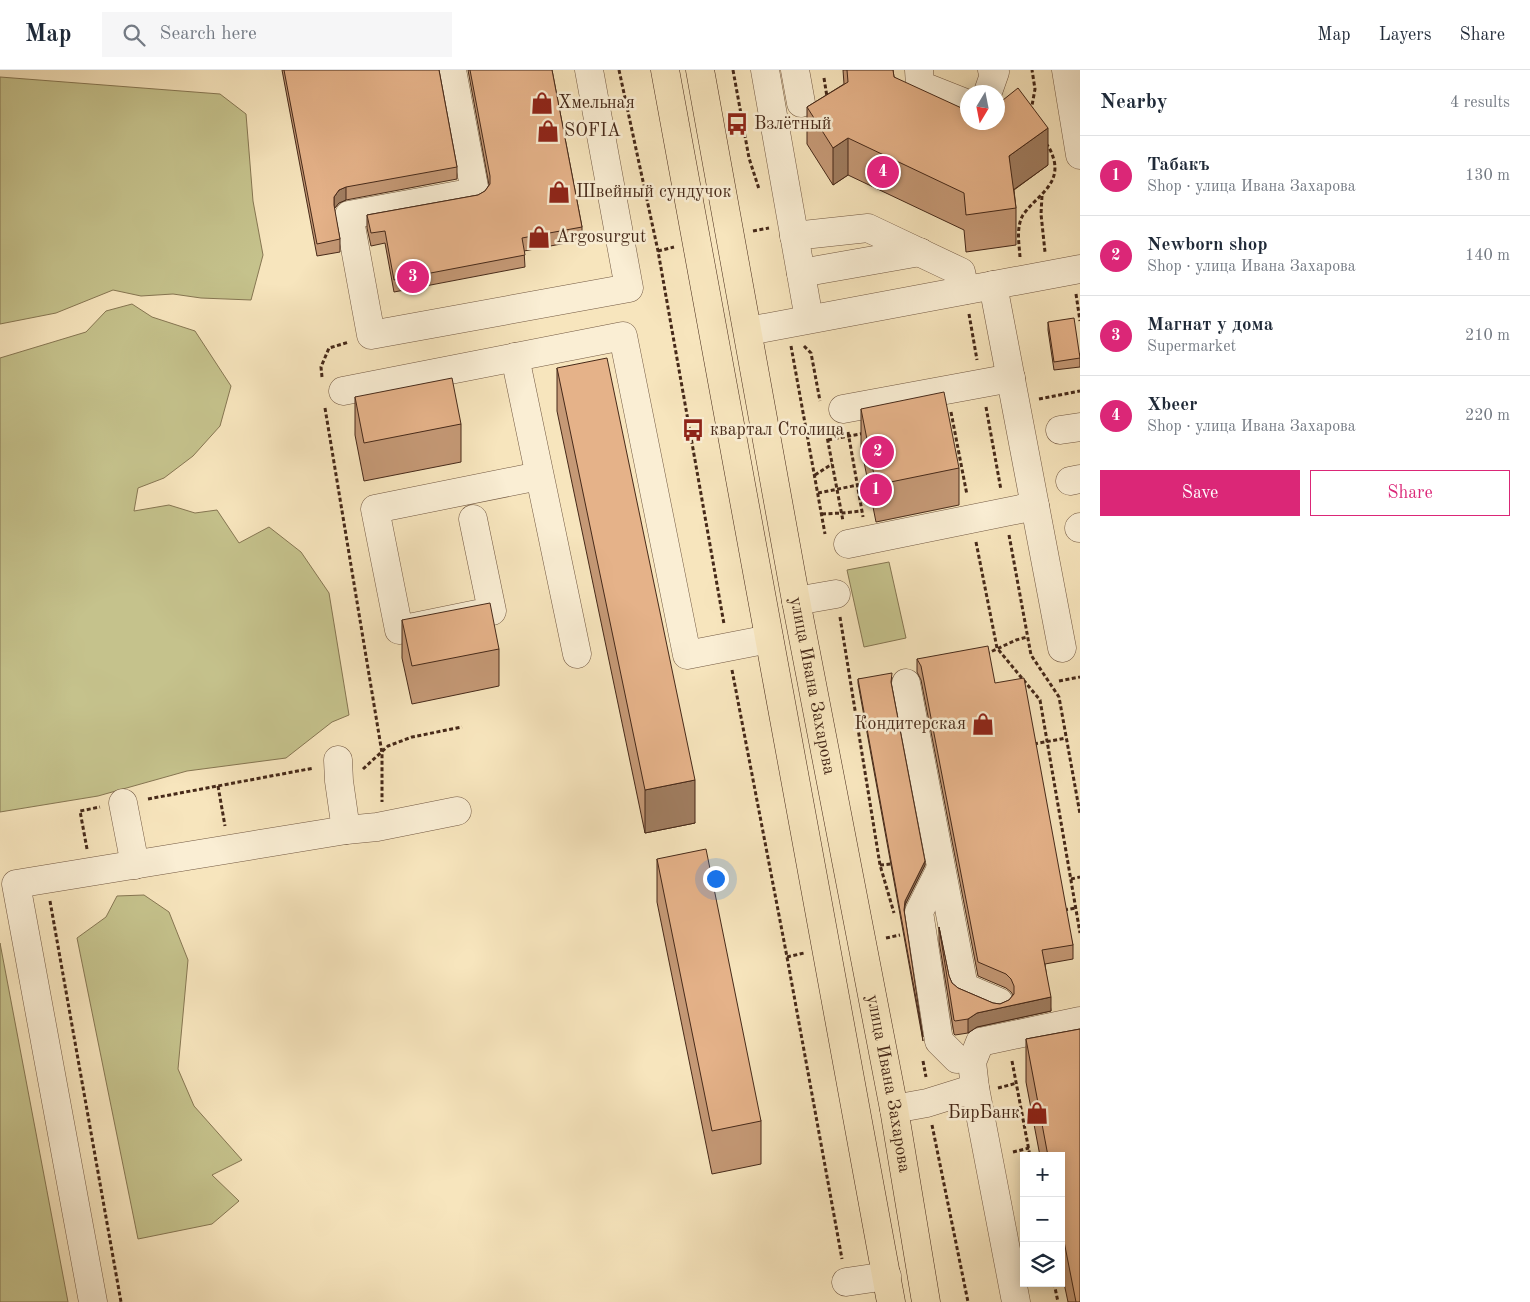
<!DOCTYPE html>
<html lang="en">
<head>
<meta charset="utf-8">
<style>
	:root { --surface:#fff; --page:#f6f6f7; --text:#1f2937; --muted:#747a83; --line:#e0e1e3; --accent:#db2777 }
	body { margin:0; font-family:"Old Standard TT",serif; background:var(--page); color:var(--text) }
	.controls { position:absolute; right:15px; bottom:15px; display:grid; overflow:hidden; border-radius:0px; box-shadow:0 2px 12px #0003 }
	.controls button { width:45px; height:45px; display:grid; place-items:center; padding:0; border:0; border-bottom:1px solid var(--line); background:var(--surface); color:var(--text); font:25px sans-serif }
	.compass { position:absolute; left:960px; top:15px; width:45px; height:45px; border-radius:50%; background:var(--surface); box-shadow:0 2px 12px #0003; rotate:190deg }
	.you { position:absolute; left:715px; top:808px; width:18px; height:18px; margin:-12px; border:4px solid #fff; border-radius:50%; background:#1a73e8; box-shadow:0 0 0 8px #1a73e833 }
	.badge { display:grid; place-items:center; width:32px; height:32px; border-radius:50%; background:var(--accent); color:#fff; font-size:16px; font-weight:700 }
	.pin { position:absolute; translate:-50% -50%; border:2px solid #fff; box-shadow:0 1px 5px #0006 }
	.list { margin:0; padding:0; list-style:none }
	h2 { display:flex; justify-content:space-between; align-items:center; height:65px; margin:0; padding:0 20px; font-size:21px }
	h2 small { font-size:16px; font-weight:400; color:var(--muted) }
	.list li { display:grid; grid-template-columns:32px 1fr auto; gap:15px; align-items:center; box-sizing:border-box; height:80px; padding:0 20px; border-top:1px solid var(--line) }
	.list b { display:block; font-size:19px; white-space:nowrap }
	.list p { margin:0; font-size:16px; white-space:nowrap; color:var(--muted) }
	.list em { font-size:16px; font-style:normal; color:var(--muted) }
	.actions { display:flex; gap:10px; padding:15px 20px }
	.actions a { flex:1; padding:11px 0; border:1px solid var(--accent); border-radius:0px; text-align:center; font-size:18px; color:var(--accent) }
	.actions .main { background:var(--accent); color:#fff }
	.icon { flex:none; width:28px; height:28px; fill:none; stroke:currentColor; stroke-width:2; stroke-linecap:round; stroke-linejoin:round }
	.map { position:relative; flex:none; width:1080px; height:1232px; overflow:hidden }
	header { display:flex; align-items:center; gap:30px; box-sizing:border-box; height:70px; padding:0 25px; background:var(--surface); border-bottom:1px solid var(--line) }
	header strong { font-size:24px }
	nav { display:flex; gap:28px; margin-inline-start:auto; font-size:18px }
	.search { width:350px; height:45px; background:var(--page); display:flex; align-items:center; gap:12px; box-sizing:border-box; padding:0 18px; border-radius:0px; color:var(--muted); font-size:19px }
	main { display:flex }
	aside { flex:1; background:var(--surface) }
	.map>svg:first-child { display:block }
	.green { fill:#c5c28c; stroke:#867652 }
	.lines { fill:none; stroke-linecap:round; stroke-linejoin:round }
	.minor-tunnel { stroke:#d4bf9c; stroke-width:28; stroke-dasharray:28 14; stroke-linecap:butt }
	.minor-casing { stroke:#725842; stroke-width:29 }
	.major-casing { stroke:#462919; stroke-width:29 }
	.path { stroke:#462919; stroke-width:3; stroke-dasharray:4 2.5; stroke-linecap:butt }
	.minor { stroke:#faeed4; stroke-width:28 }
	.major { stroke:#f7e5bd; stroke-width:28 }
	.wall { fill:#c59976; stroke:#462919 }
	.shaded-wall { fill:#a07d60; stroke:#462919 }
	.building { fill:#e5b289; stroke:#462919 }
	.labels { text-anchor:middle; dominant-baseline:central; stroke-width:5; stroke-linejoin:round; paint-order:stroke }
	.poi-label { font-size:18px; fill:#462919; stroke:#faeed4; text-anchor:start }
	.street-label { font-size:18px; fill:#462919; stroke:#faeed4 }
</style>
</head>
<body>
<header>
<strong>Map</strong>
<div class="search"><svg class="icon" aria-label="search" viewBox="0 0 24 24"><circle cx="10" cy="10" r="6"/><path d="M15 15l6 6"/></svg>Search here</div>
<nav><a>Map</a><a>Layers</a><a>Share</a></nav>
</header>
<main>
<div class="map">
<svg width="1080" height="1232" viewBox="0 0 1080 1232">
	<rect width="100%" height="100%" fill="#f7e5bd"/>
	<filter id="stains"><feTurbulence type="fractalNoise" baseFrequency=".004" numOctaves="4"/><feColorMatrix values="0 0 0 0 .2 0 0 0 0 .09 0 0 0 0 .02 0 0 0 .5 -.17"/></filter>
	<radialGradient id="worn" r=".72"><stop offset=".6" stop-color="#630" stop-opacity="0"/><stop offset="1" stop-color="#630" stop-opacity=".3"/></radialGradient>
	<g class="green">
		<path d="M0,7l220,17 26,20 7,87 10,54 -12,45 -50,-2 -28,-4 -32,2 -28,-6 -57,23 -56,11z"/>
		<path d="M132,234l20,13 43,14 36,55 -11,40 -27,30 -29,22 -26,10 -4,23 35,-6 26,8 22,-3 22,33 30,-16 32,25 28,41 20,122 -17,7 -46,36 -99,13 -89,25 -98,16v-454l86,-26 20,-21z"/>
		<path d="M889,492l17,76 -42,9 -17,-77z"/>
		<path d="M144,825l25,17 19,48 -10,109 16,37 48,54 -30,15 27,26 -27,23 -74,15 -61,-301 29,-21 11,-21z"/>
		<path d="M0,873l68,359h-68z"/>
	</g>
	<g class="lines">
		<path class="minor-tunnel" d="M940,891l13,74"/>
		<defs>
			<g id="minor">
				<path d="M452,0l23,122 -126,23 22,120 258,-47 -40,-218"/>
				<path d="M765,0l44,249"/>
				<path d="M795,0l6,33"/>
				<path d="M919,0l1,15 48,19"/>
				<path d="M1066,0l14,85"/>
				<path d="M988,22l7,-20 -3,-2"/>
				<path d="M794,166l74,-8 93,44 4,18"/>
				<path d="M801,203l119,-21"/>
				<path d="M993,215l69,363"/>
				<path d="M748,261l332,-62"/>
				<path d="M515,287l62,297"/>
				<path d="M343,321l280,-55 64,319 82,-16"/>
				<path d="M843,339l168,-31"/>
				<path d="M1060,360l20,-3"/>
				<path d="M1070,411l10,-2"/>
				<path d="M473,449l19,92 -93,19 -24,-121 164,-33"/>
				<path d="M1079,458l1,-1"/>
				<path d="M848,474l187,-38"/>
				<path d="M796,531l40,-7"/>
				<path d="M906,613l58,304 35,15"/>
				<path d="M123,733l12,62"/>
				<path d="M346,760l31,-3 80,-16"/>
				<path d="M940,800l-21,42 20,129 18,18"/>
				<path d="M975,1018l41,214"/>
				<path d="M894,1039l33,-6 48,-15 -3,-26 8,-20 100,-21"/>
				<path d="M846,1212l41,-6"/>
				<path d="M93,1232l-77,-418 330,-54 -7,-49 -1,-21"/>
			</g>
			<g id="major">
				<path d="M665,0l226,1232"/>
				<path id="s1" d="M700,0l96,531 98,508 32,193"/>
			</g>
		</defs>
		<use href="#minor" class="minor-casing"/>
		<use href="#major" class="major-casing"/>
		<g class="path">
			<path d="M619,0l39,181 66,373"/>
			<path d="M733,0l16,88 10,31"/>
			<path d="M824,8l3,19"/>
			<path d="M1031,41l4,-22 -3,-19"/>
			<path d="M1042,126l-1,18 4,38"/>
			<path d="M753,161l16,-3"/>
			<path d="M658,181l16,-4"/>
			<path d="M1020,187c-1,-14 -4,-30 3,-42 13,-19 37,-29 31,-55 -2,-6 -4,-13 -9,-17"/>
			<path d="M1076,224l4,27"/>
			<path d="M969,244l8,46"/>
			<path d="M791,276l34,188"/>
			<path d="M804,276l7,7 9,48"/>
			<path d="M322,307l-1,-10 8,-19 20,-6"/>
			<path d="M1039,329l41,-8"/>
			<path d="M986,337l15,83"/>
			<path d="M325,338l57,345v49"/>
			<path d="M951,342l16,83"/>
			<path d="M825,356l18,95"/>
			<path d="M806,360l19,-4"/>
			<path d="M848,362l15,85"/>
			<path d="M828,370l37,-7"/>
			<path d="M815,405l17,-11"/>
			<path d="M818,423l40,-8"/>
			<path d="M822,444l20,-1 20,-2"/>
			<path d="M1009,465l22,120 28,42 21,117"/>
			<path d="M976,472l21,106 43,52 40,233"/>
			<path d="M840,547l40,248 14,48"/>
			<path d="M986,584l30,-14 11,-3"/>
			<path d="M732,600l55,287 55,302"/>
			<path d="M1059,611l21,-4"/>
			<path d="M1034,674l32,-6"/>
			<path d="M363,699l25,-23 24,-9 50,-10"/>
			<path d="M218,716l7,40"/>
			<path d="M148,729l166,-31"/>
			<path d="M87,779l-7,-38 20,-4"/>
			<path d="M880,795l11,-1"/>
			<path d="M1071,809l9,-2"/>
			<path d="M50,831l71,401"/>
			<path d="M1064,840l12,-2"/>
			<path d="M886,868l14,-3"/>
			<path d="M787,887l17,-4"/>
			<path d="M923,991l3,16"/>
			<path d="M1012,991l18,95"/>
			<path d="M998,1018l19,-5"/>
			<path d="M932,1055l36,177"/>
			<path d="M1013,1082l16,-4"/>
			<path d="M1054,1213l4,19"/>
		</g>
		<use href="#minor" class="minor"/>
		<use href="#major" class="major"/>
	</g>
	<g class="wall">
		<path d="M282,0h157l18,97v12l-111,21 -7,3 -5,6 6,30v13l-23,4z"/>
		<path d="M468,0h84l30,157v13l-58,11 1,16 -131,25 -9,-49 -14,3 -4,-18v-13l111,-20 7,-4 4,-6z"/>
		<path d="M843,0h50l1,7 74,45h30l50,43 -34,25 2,18v37l-50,7 -2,-22 -116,-55 -15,10 -26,-41v-37l37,-23z"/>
		<path d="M1048,252l32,32v13l-26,3 -6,-40z"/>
		<path d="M557,298l138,455 -50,10 -88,-422z"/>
		<path d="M355,327l106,27v38l-97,19 -9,-46z"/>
		<path d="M861,339l98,59v37l-83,17 -15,-75z"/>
		<path d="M402,550l97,29v37l-87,18 -10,-46z"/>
		<path d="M917,589l78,24 78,262v14l-28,5 6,47 -74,16 -9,6 -13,2 -1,-1 -15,-93v-14l10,49 3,7 6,5 35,15 7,1 9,-4 4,-5 -2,-3 -5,-4 -28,-12 -57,-296 -4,-8z"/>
		<path d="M892,607l-1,6 34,182 -20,40 -1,7 19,129 -65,-358v-4z"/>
		<path d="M657,789l104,262v43l-49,10 -55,-272z"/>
		<path d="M1080,959v273h-12l-7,-33v-113h-21l-14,-74v-43z"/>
	</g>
	<g class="shaded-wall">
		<path d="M1048,58v37l-39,28v-37z"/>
		<path d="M848,68v37l-15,10v-37z"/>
		<path d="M346,117v13l-7,3 -5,6v-12l5,-7z"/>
		<path d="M695,710v43l-50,10v-43z"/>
		<path d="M925,791v4l-20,40 -1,9 1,-13z"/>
		<path d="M1051,927v14l-74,16 -9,6v-14l9,-6z"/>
	</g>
	<g class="building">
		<path d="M284,0h155l18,97 -111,20 -7,3 -5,7v8l6,34 -23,5z"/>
		<path d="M470,0h82l30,157 -60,11 3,17 -131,25 -9,-49 -14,2 -4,-18 111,-20 7,-4 5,-7v-8z"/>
		<path d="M847,0h46l1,7 74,34v11h30v-18l20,-16 30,40 -39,28 7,52 -50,7 -2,-22 -116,-55 -15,10 -26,-41 41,-25z"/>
		<path d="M1074,248l6,40 -26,4 -6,-40z"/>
		<path d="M607,288l88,422 -50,10 -88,-422z"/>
		<path d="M452,308l9,46 -97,19 -9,-46z"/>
		<path d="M944,322l15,76 -83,17 -15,-76z"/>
		<path d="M490,533l9,46 -87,17 -10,-46z"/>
		<path d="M988,576l7,37 29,-5 49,267 -31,5 9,47 -74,16 -9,6 -13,2 -1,-1 -15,-93 10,49 3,7 6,5 35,15 7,1 9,-4 5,-6v-8l-3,-7 -5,-5 -28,-12 -57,-296 -4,-7z"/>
		<path d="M892,603l-1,9 34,179 -20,40 -1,9 19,127 -65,-358z"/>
		<path d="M706,779l55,272 -49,10 -55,-272z"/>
		<path d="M1080,959v273h-4l-15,-76v-70h-13l-22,-117z"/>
	</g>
	<defs>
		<symbol id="shop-bare" viewBox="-9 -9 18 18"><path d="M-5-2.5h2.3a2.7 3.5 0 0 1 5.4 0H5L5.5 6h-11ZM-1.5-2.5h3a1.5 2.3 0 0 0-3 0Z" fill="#8f2418" stroke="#faeed4" stroke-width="2.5" paint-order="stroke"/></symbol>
		<symbol id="bus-bare" viewBox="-9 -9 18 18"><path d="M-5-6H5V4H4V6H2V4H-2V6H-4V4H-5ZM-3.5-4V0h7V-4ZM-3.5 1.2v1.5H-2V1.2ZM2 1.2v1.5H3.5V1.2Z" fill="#8f2418" stroke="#faeed4" stroke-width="2.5" paint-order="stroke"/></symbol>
	</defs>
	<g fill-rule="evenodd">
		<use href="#shop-bare" x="526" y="17" width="32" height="32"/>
		<use href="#bus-bare" x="721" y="38" width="32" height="32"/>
		<use href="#shop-bare" x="532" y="45" width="32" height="32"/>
		<use href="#shop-bare" x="543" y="106" width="32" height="32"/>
		<use href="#shop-bare" x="523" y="151" width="32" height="32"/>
		<use href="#bus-bare" x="677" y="344" width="32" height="32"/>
		<use href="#shop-bare" x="967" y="638" width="32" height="32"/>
		<use href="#shop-bare" x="1021" y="1027" width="32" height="32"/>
	</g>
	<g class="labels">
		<g class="poi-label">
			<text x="558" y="33">Хмельная</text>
			<text x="754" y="54">Взлётный</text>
			<text x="564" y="61">SOFIA</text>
			<text x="576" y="122">Швейный сундучок</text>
			<text x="556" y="167">Argosurgut</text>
			<text x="710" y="360">квартал Столица</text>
			<text x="966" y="654" text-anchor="end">Кондитерская</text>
			<text x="1020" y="1043" text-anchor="end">БирБанк</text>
		</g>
		<g class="street-label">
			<text stroke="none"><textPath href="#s1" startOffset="626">улица Ивана Захарова</textPath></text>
			<text stroke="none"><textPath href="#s1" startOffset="1031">улица Ивана Захарова</textPath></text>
		</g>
	</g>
	<rect width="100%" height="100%" filter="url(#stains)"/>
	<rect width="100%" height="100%" fill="url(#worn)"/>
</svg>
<div class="controls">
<button>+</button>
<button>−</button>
<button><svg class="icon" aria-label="layers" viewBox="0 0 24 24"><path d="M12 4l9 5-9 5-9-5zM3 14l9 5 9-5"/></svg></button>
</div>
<svg class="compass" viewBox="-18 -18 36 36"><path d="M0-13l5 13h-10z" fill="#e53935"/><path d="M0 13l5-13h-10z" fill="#747a83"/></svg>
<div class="you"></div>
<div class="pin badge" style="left:876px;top:420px">1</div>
<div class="pin badge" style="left:878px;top:382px">2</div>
<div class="pin badge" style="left:413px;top:207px">3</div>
<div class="pin badge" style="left:883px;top:102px">4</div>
</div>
<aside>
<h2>Nearby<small>4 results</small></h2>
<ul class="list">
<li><span class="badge">1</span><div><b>Табакъ</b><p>Shop · улица Ивана Захарова</p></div><em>130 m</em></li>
<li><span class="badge">2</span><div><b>Newborn shop</b><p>Shop · улица Ивана Захарова</p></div><em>140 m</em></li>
<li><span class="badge">3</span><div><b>Магнат у дома</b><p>Supermarket</p></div><em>210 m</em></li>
<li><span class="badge">4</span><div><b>Xbeer</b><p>Shop · улица Ивана Захарова</p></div><em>220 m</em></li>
</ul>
<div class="actions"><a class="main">Save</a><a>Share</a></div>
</aside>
</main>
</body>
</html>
